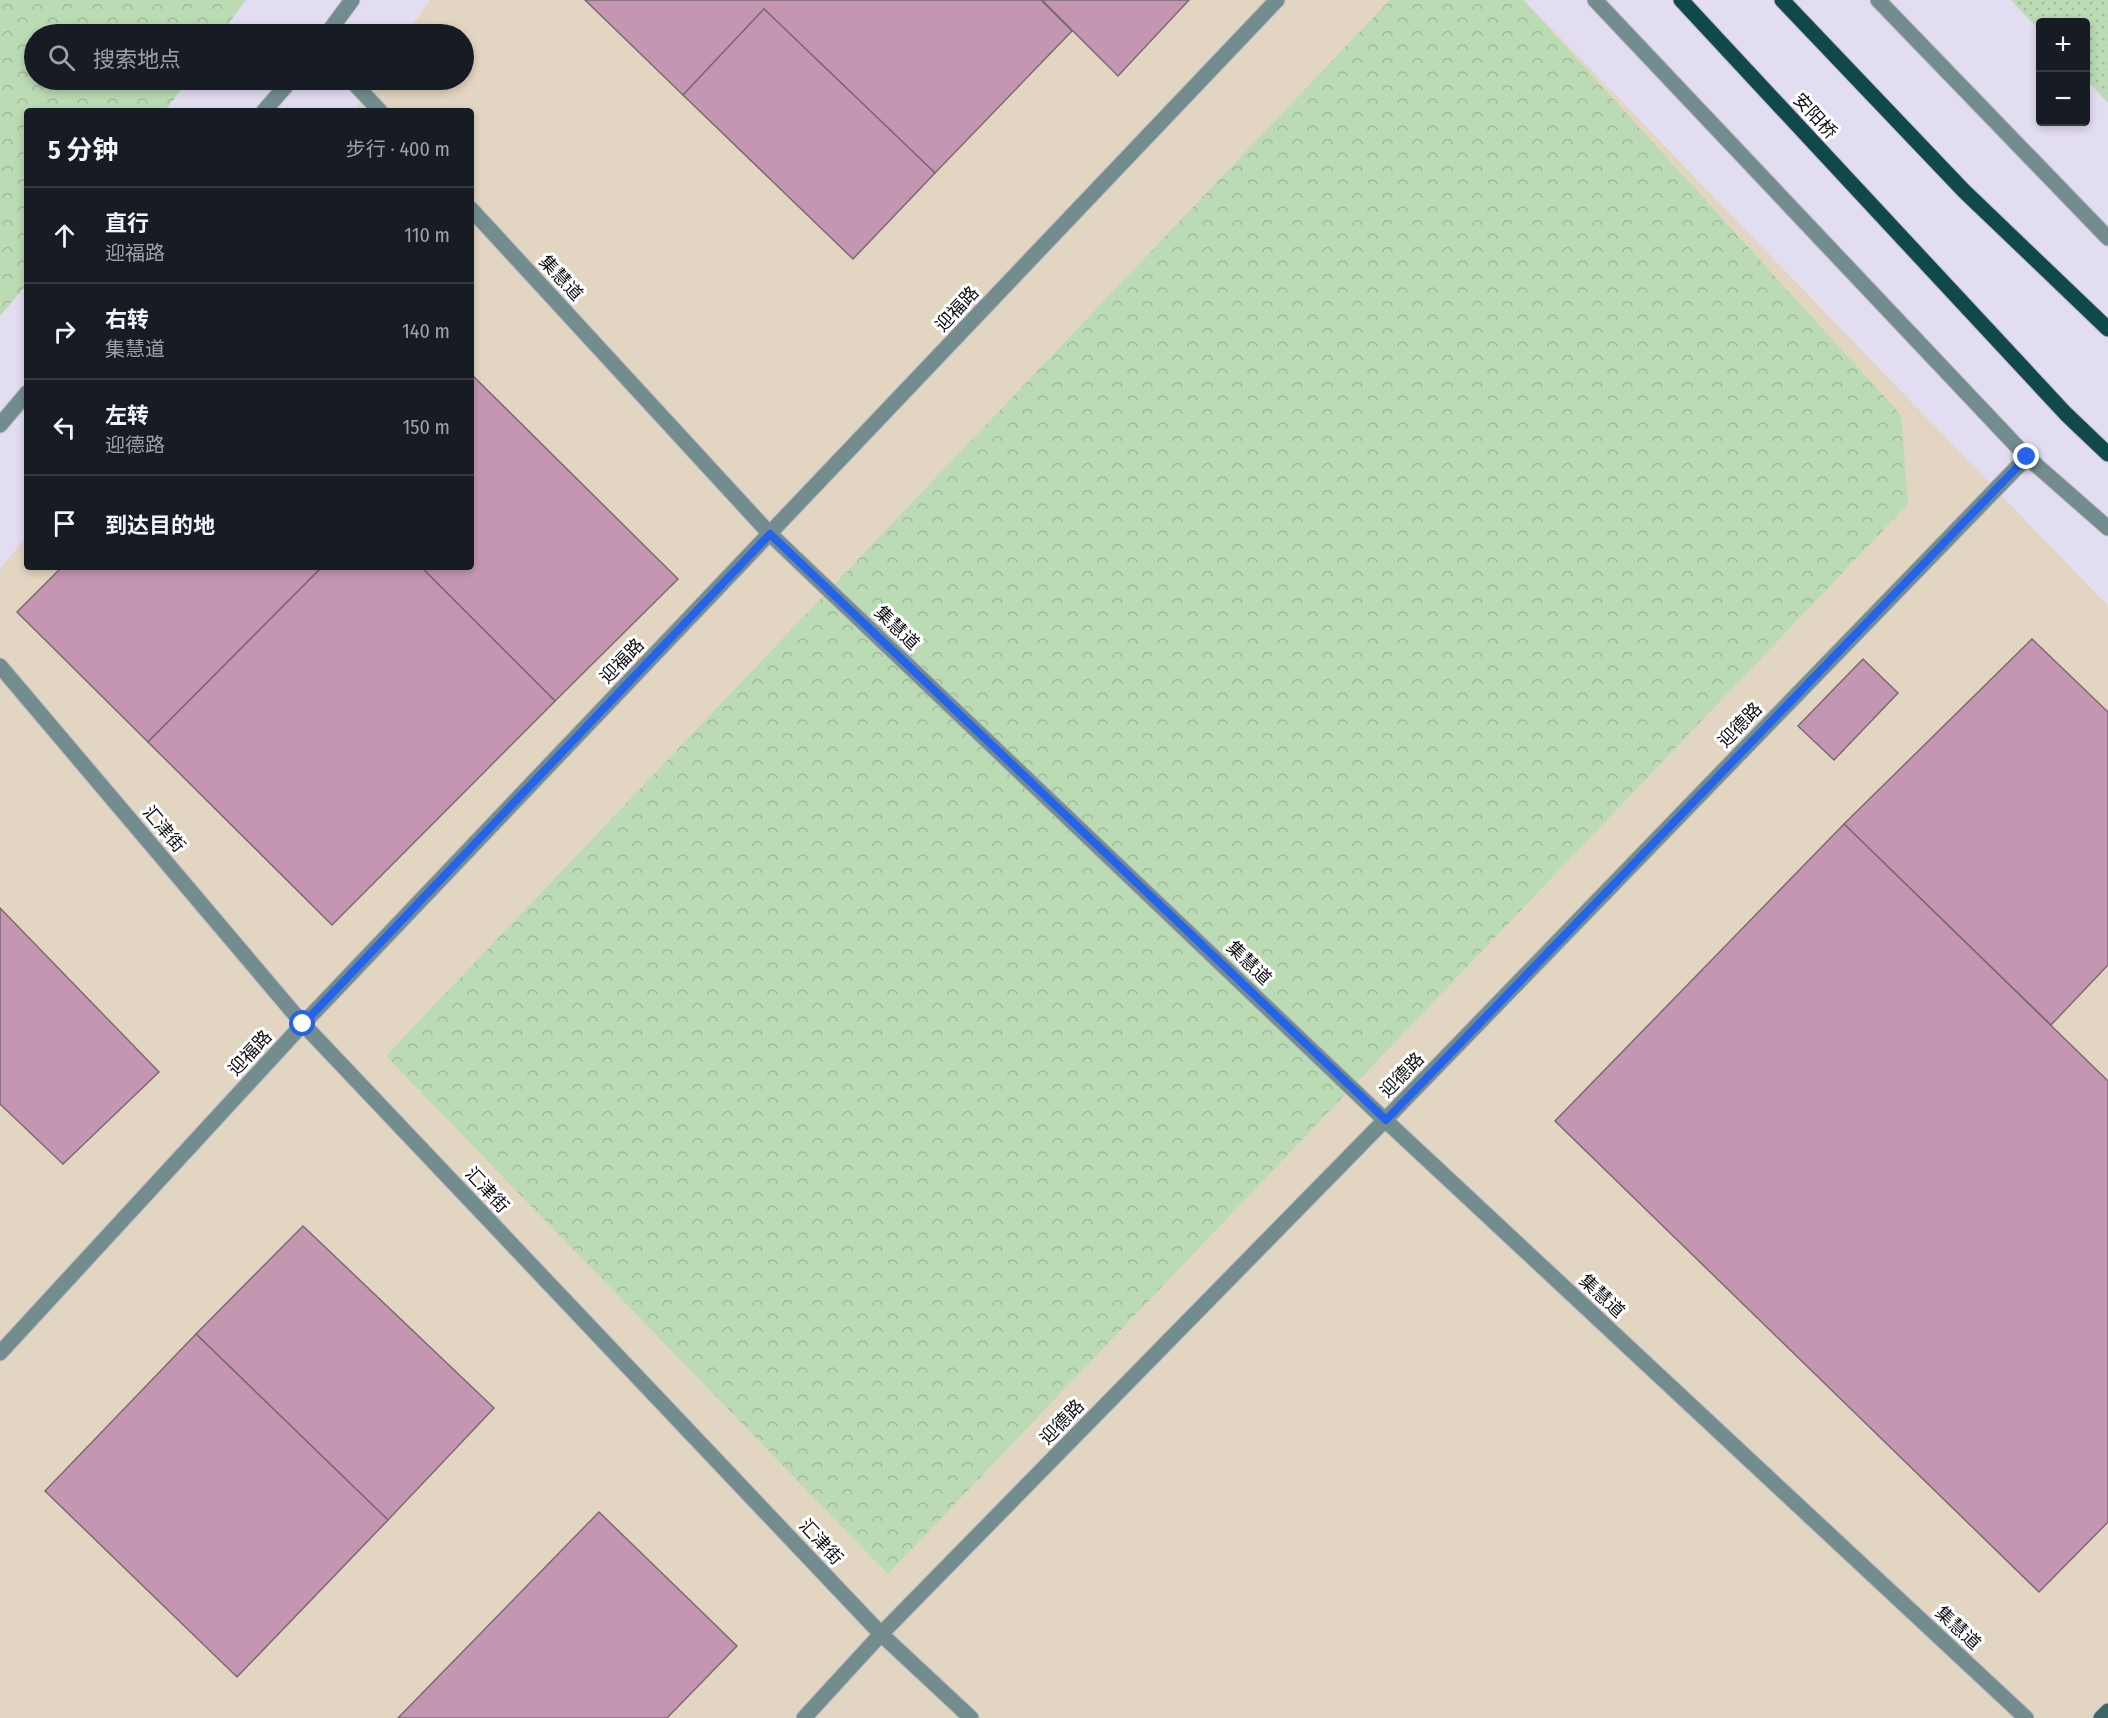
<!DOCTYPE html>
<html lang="zh">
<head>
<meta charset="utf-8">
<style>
	:root { --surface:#171b24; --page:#20242c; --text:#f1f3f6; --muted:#9ea1a6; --line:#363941 }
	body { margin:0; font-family:"Fira Sans Condensed","Noto Sans SC",sans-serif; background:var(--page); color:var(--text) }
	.controls { position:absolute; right:18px; top:18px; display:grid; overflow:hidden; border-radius:6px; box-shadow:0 3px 9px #0003 }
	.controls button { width:54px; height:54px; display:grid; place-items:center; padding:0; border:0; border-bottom:2px solid var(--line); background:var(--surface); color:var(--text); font:30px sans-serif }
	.stop { position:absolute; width:18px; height:18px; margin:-14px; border:4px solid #2563eb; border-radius:50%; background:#fff }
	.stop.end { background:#2563eb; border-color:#fff; box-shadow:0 2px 6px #0008 }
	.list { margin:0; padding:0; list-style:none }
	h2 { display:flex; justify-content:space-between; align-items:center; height:78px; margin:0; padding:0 24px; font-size:26px }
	h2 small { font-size:20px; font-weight:400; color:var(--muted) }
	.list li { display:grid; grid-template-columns:39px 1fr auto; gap:18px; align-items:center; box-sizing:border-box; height:96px; padding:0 24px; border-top:2px solid var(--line) }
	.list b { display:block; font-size:22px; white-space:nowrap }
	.list p { margin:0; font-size:20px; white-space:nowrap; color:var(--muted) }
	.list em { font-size:20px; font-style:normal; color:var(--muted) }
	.icon { flex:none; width:33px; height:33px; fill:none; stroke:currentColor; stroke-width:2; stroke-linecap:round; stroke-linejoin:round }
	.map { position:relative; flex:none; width:2108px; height:1718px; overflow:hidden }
	.search { position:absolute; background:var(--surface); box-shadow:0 3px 9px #0003; left:24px; top:24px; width:450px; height:66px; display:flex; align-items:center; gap:15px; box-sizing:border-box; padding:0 21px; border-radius:33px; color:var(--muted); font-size:22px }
	.panel { position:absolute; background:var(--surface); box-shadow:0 3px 9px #0003; left:24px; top:108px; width:450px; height:462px; border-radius:6px }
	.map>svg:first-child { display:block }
	.commercial { fill:#e2d5c1 }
	.grass { fill:url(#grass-dots) }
	.forest { fill:url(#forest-crowns) }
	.building { fill:#c496b2; stroke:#7c6974; stroke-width:1.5 }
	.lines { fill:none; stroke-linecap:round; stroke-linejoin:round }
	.tertiary-casing { stroke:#bdb8c9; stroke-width:17 }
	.secondary-casing { stroke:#bdb8c9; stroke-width:17 }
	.primary-casing { stroke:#bdb8c9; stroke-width:17 }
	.tertiary { stroke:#738d8e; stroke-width:15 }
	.secondary { stroke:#3d6467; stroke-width:15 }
	.primary { stroke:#10484c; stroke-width:15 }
	.route { stroke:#2563eb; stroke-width:8 }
	.labels { text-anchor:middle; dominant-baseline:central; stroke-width:6; stroke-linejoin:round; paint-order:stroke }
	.street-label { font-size:18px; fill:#0f0d14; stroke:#fff }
</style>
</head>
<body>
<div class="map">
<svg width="2108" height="1718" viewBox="0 0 2108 1718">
	<defs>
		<pattern id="grass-dots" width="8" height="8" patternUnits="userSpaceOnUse" patternTransform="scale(1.5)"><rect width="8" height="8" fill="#badbb3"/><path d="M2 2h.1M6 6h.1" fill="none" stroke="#9fbb99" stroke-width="1.8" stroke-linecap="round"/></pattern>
		<pattern id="forest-crowns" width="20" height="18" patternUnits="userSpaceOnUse" patternTransform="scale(1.5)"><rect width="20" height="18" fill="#badbb3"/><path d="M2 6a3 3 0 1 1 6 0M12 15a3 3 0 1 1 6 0" fill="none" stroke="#9fbb99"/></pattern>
	</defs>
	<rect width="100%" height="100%" fill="#e3ddf1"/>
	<path class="commercial" d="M430,0h1094l584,606v1112h-2108v-1149l27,-33v31h444v-456h-117l21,-31h89v-46h-58z"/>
	<path class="grass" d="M2011,0h97v103l-22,-24v-57h-46v9z"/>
	<g class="forest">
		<path d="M0,0h246l-25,34h-187v46h154l-23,31h-138v173l-27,32z"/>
		<path d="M1390,0h133l378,415 7,89 -1020,1070 -502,-518z"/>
	</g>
	<g class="building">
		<path d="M585,0h456l31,31 -137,142 -171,-164 -81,86z"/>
		<path d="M1042,0h147l-71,76z"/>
		<path d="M764,9l171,164 -82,86 -170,-164z"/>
		<path d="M471,374l207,205 -123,122 -134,-134h50z"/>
		<path d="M62,567h260l-174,175 -131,-130z"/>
		<path d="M322,567h99l134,134 -223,224 -184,-183z"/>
		<path d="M2032,639l76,73v253l-57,60 -207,-201z"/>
		<path d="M1863,659l35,34 -64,67 -36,-34z"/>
		<path d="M1844,824l264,257v441l-69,70 -484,-471z"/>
		<path d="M0,908l159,164 -96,92 -63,-60z"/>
		<path d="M303,1226l191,182 -106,112 -192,-186z"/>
		<path d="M196,1334l192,186 -151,157 -192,-186z"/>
		<path d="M599,1512l138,134 -70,72h-269z"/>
	</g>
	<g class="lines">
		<defs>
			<g id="tertiary">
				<path d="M1595,0l432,457 81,71"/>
				<path d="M1878,0l230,238"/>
				<path d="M327,34l25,-34"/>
				<path d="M351,80l29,31"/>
				<path d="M264,111l27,-31"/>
				<path d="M471,209l299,325 615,586 641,598"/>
				<path d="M0,425l27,-32"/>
				<path d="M0,666l303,358 578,610 90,84"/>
				<path d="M0,1353l303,-329 974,-1024"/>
				<path d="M804,1718l77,-84 504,-514 642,-663"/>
			</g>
			<path id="secondary" d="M2101,1718l7,-7"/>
			<g id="primary">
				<path d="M1681,0l385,414 42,40"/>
				<path d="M1782,0l182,191 144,138"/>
			</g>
		</defs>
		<use href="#tertiary" class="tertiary-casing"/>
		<use href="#secondary" class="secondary-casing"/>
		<use href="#primary" class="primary-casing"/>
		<use href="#tertiary" class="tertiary"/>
		<use href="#secondary" class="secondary"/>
		<use href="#primary" class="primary"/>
	</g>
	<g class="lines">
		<path class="route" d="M303,1024l467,-490 616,586 641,-663"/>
	</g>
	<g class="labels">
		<g class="street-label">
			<text transform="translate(1815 116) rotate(47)">安阳桥</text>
			<text transform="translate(561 278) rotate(47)">集慧道</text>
			<text transform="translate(957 309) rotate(-47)">迎福路</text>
			<text transform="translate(897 628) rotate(44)">集慧道</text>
			<text transform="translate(622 661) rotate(-46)">迎福路</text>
			<text transform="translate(1740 725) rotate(-46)">迎德路</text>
			<text transform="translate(164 829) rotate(50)">汇津街</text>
			<text transform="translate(1249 963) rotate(44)">集慧道</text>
			<text transform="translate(250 1053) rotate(-47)">迎福路</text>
			<text transform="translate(1402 1075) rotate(-46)">迎德路</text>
			<text transform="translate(487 1190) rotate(47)">汇津街</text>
			<text transform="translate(1602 1296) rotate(43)">集慧道</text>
			<text transform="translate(1062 1422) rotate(-46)">迎德路</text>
			<text transform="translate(821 1542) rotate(47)">汇津街</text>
			<text transform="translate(1958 1628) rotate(43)">集慧道</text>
		</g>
	</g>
</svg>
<div class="controls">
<button>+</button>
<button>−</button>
</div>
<div class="stop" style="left:303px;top:1024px"></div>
<div class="stop end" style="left:2027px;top:457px"></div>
<div class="search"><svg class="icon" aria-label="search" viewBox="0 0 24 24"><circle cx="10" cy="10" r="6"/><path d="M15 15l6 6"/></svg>搜索地点</div>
<section class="panel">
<h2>5 分钟<small>步行 · 400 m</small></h2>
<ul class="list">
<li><svg class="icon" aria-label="ahead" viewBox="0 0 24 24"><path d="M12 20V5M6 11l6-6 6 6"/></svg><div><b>直行</b><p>迎福路</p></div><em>110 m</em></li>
<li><svg class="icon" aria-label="right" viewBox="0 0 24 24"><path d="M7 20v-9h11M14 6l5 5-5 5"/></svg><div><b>右转</b><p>集慧道</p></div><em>140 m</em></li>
<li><svg class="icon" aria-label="left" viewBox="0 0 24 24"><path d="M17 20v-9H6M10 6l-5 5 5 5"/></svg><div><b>左转</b><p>迎德路</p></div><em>150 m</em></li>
<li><svg class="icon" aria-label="arrive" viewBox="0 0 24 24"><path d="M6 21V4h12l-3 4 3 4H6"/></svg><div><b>到达目的地</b></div></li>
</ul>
</section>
</div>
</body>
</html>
